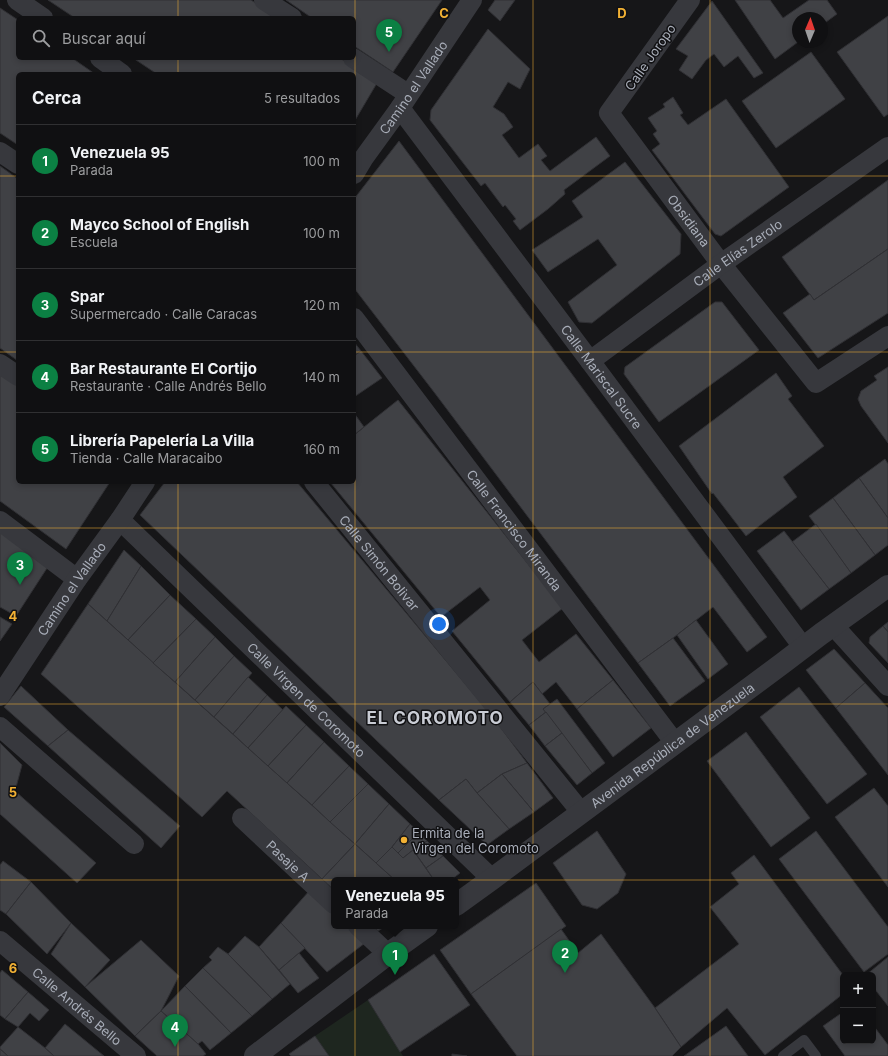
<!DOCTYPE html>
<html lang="es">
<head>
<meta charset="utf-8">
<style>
	:root { --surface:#101012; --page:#1e1e20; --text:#f1f3f6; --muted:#9c9d9f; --line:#303032; --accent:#0b8043 }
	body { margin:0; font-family:Inter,sans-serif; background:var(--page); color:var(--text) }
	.controls { position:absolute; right:12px; bottom:12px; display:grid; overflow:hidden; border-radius:6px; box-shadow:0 2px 6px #0003 }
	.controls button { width:36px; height:36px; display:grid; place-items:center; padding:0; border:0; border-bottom:1px solid var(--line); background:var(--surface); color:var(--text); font:20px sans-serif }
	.compass { position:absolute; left:792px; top:12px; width:36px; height:36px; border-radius:50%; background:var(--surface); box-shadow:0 2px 6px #0003; rotate:2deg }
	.you { position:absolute; left:439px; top:624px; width:14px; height:14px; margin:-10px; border:3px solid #fff; border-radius:50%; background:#1a73e8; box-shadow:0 0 0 6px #1a73e833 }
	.badge { display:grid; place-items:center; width:26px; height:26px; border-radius:50%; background:var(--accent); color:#fff; font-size:13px; font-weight:700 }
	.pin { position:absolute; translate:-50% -33px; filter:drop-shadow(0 1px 2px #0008) }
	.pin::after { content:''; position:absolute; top:21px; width:14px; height:12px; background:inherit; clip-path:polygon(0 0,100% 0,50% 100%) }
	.popup { position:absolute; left:331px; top:877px; width:128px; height:52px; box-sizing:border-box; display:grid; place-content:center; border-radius:6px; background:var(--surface); filter:drop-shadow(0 1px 3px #0005); font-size:13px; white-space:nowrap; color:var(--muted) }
	.popup b { font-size:15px; color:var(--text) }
	.popup::after { content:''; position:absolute; left:50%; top:100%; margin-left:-8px; border:8px solid transparent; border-top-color:var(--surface) }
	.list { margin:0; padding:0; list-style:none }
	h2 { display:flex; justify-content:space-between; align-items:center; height:52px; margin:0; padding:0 16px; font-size:17px }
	h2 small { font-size:13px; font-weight:400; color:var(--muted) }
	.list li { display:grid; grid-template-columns:26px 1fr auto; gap:12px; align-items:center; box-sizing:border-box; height:72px; padding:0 16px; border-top:1px solid var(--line) }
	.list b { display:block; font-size:15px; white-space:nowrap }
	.list p { margin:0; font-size:13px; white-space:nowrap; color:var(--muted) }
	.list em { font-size:13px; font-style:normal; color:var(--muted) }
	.icon { flex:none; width:22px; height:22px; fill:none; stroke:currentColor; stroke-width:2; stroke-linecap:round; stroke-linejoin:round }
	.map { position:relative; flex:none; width:888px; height:1056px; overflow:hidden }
	.search { position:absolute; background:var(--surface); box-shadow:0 2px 6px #0003; left:16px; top:16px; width:340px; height:44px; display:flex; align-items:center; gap:10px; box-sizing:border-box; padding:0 14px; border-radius:6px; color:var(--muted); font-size:15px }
	.panel { position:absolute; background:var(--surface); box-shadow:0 2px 6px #0003; left:16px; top:72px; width:340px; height:412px; border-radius:6px }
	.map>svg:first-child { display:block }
	.green { fill:#1e261f }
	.building { fill:#404145; stroke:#303034 }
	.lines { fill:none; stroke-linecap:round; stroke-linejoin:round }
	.service { stroke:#37383d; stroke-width:10 }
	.minor { stroke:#37383d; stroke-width:20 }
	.tertiary { stroke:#37383d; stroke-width:22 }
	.grid { fill:none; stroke:#f2b134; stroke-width:1; stroke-opacity:0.55 }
	.poi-dot { fill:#f2b134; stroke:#111113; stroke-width:1.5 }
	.labels { text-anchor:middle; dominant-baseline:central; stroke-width:3; stroke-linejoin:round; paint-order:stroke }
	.street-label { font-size:13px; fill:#a8adb8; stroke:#111113 }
	.poi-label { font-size:13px; fill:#a8adb8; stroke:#111113; text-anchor:start }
	.district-label { font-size:17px; font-weight:bold; letter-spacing:1px; fill:#c9ccd4; stroke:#111113 }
	.grid-label { font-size:13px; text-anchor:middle; font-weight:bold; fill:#f2b134; stroke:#111113; stroke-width:3; stroke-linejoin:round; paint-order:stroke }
</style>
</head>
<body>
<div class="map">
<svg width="888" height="1056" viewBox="0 0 888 1056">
	<rect width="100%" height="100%" fill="#161618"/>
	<path class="green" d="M368,1000l35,56h-74l-14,-20z"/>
	<g class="building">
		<path d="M48,0h203l28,18h-204z"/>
		<path d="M286,0h156l-49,72 -39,-26v-28h-42z"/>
		<path d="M495,0h20l-15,21 -12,-11z"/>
		<path d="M735,0h35l13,18 26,-18h18l10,14 -15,11v-7h-24v24l-23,17z"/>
		<path d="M712,1l51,72 -9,5 -16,-22 -14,11 -10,-13 -8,6 -14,19 -13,-9 9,-14 -12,-7z"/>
		<path d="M0,8l18,12v38h54l23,16h-77v71l-18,-12z"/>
		<path d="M888,16v98l-4,3 -47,-65z"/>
		<path d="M488,29l42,40 -10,20 -12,-7 -15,25 11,7 9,13 -11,8 17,23 19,-14 9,12 -6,4 9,11 46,-34 14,19 -46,34 1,4 -17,15 -28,21 -7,-9 3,-2 -11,-14 -2,2 -18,-24 -4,3 -51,-66 1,-10z"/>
		<path d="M811,52l34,47 -69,49 -34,-47z"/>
		<path d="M133,58h207l37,25 -23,39v-48h-197z"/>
		<path d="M673,97l10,16 -3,2 8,10 38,-26 63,88 -68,49 -6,-2 -63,-84 8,-6 -7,-10 4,-3 -9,-13 17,-11 -2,-3z"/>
		<path d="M399,141l368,496 -20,15 -34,-45 -40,31 -35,25 -204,-271 -80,-104v-89z"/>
		<path d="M625,162l56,72 -1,20 -88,69 -13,-1 -11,-20 49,-37 -19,-26 -50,33 -16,-22 51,-33 -11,-16z"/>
		<path d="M0,166l18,13v182l-18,-13z"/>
		<path d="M888,180v69l-74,51 -32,-43z"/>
		<path d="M888,249v64l-70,45 -35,-45 27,-19 4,6z"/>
		<path d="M715,302h7l37,48 -100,72 -35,-48 1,-7z"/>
		<path d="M354,342l7,9 -7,5z"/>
		<path d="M361,351l21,27 -28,19v-41z"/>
		<path d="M888,367v76l-27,-37 -3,-7 3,-8 16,-11 -3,-4z"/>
		<path d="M776,373l16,23 -4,3 36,47 -41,31 14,20 -51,39 -33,-43 -1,1 -33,-48z"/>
		<path d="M0,374l18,12v96h92l-44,67 -66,-48z"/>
		<path d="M398,400l165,208 -41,32 17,22 37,-28 37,46 -36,29 -21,-27 -14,12 -9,-12 -23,20 -58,-71 38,-31 -10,-13 -39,30 -111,-135h24v-47z"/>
		<path d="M354,413l10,14 -10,8z"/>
		<path d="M885,459l3,5v54l-29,-40z"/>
		<path d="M859,478l29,40v27l-13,10 -42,-57z"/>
		<path d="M165,482h132l195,234 35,47 -25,11 -25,19 -11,-14 -27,21 -299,-285z"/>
		<path d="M833,498l42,57 -24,18 -42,-57z"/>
		<path d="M816,524l35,49 -22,16 -37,-47z"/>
		<path d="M0,529l49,36 -33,51 -16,-9z"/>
		<path d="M784,531l45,58 -28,21 -44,-59z"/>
		<path d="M124,550l17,16 -34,55 -19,-17z"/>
		<path d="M141,566l29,29 -42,45 -21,-19z"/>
		<path d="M170,595l26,24 -43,44 -25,-23z"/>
		<path d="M88,604l267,240 -33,35 -95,-88 -25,26 -161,-143z"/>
		<path d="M0,617l12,7 -12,17z"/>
		<path d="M196,619l19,18 -40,45 -22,-19z"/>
		<path d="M696,620l32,44 -20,15 -31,-44z"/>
		<path d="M888,622v10l-5,-6z"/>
		<path d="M883,626l5,6v31l-19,-20 1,-6z"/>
		<path d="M215,637l19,19 -39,44 -20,-18z"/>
		<path d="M673,638l32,43 -35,25 -32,-43z"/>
		<path d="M834,649l31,34 -29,25 -30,-38z"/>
		<path d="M234,656l18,17 -38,44 -19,-17z"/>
		<path d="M248,677l19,18 -34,39 -19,-17z"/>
		<path d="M613,680l38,48 -38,29 -36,-48z"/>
		<path d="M533,682l17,22 -7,5 3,3 -17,13 -19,-23z"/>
		<path d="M865,683l23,25v67l-52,-67z"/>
		<path d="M21,686l47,44 -20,16 -44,-39z"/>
		<path d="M799,687l68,87 -40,30 -67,-87z"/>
		<path d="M267,695l16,15 -35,38 -15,-14z"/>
		<path d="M557,699l48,64 -13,10 -49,-64z"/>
		<path d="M286,706l20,19 -38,41 -20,-18z"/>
		<path d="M546,712l16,21 -17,13 -16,-21z"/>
		<path d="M306,725l18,17 -37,41 -19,-17z"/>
		<path d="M68,730l112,96 -19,22 -113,-102z"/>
		<path d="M746,732l64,86 -39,29 -64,-86z"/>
		<path d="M562,733l30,40 -15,12 -32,-39z"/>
		<path d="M324,742l25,24 -37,39 -25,-22z"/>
		<path d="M0,743l22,22 -7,26 81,72 -19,20 -77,-69z"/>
		<path d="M527,763l26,35 -19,14 -32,-38z"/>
		<path d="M349,766l19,18 -38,38 -18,-17z"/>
		<path d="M502,774l32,38 -25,17 -32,-36z"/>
		<path d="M466,779l11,14 32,36 -22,16 -48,-45z"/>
		<path d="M368,784l21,20 -34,40 -25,-22z"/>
		<path d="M874,788l14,18v81l-53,-70z"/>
		<path d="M389,804l21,20 -18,23 -16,16 -21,-19z"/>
		<path d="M410,824l9,8 -21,21 -6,-6z"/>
		<path d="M597,831l29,43 -8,19 -21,16 -15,-4 -29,-42z"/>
		<path d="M816,831l72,96v27l-24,18 -85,-113z"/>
		<path d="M419,832l8,9 -14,9 -10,8 -5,-5z"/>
		<path d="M427,841l16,15 -17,12 -13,-18z"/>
		<path d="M355,844l40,36h-61v10l-12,-11z"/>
		<path d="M392,847l11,11 10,-8 21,30h-39l-19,-17z"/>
		<path d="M754,855l89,120v19l-78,61 -38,-47 -46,39 -26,-39 84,-64 -29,-37 29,-23 -8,-11z"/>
		<path d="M443,856l17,17 -9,7h-17l-8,-12z"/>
		<path d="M3,861l28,21 -25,32 -6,-4v-45z"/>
		<path d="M31,882l40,41 -24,31 -41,-40z"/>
		<path d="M536,883l30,43 -95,68 -31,-44z"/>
		<path d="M310,890l24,23v13h13l18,17 -38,29 -46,-49z"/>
		<path d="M71,923l39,37 -25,27 -34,-33z"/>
		<path d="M281,923l24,25 -26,22 -20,-23z"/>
		<path d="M372,926h14l-8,5z"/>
		<path d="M561,929l17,24 23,-19 54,74 26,39 -9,9h-155l-46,-62z"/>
		<path d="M245,936l14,11 31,37 -18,15 -44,-45z"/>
		<path d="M141,940l38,36 -18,35 -26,25 -50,-49z"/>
		<path d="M218,947l10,7 44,45 -20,17 -49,-48 9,-8 -3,-3z"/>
		<path d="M299,953l20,25 -21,15 -19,-23z"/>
		<path d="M434,954l36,51 -70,47 -32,-52z"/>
		<path d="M888,957v49l-15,-19v-12h-7z"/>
		<path d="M203,968l49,48 -21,17 -46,-47z"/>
		<path d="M2,970l26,22 -23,27 -5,-4v-42z"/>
		<path d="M185,986l46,47 -21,17 -8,-9 -4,3 -37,-33z"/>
		<path d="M28,992l21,18 -10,11 -9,-8 -12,14 -13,-8z"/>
		<path d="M161,1011l37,33 8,10 -3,2h-46l-22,-20z"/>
		<path d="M843,1012v29h30v-16l15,20v11h-43l-22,-30z"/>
		<path d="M65,1024l39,32h-50l-9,-8z"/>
		<path d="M726,1026l22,30h-64z"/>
		<path d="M18,1027l27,21 9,8h-46l-8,-7v-2z"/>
		<path d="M315,1036l14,20h-38l-2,-2z"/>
		<path d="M0,1049l8,7h-8z"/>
		<path d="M452,1054l15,2h-15z"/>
	</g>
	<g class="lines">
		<path class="service" d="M783,1056l21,-16 12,16"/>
		<g class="minor">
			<path d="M17,0l26,18"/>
			<path d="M264,0l28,18"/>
			<path id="s1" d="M690,0l-81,113 112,151 95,119 72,-47"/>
			<path d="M100,58l22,16"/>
			<path d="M353,58l55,36"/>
			<path id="s2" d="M400,108l190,253 213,286"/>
			<path d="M0,152l18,12"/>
			<path id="s3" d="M354,174l9,-15 37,-51 72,-108"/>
			<path id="s4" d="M354,318l321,425"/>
			<path id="s5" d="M590,361l131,-97 167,-117"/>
			<path d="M0,364l18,12"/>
			<path id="s6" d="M314,482l267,330"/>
			<path id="s7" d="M120,520l372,359"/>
			<path d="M0,521l77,58"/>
			<path d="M833,625l55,61"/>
			<path id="s8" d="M0,696l77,-117 43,-59 25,-38"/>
			<path d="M0,727l134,117"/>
			<path id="s9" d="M242,818l92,86"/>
			<path d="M358,926l30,28"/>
			<path id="s10" d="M0,941l136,115"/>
		</g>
		<g class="tertiary">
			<path id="s11" d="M456,905l36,-26 291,-216 38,-29 67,-48"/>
			<path d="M255,1056l133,-102 39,-28"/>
		</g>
	</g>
	<path class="grid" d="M178,0v18M355,0v1056M533,0v1056M710,0v1056M178,58v16M0,176h18M354,176h534M0,352h18M354,352h534M178,482v574M0,528h888M0,704h888M0,880h888"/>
	<circle class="poi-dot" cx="404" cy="840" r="4"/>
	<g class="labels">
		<g class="street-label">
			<text transform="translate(650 57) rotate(-55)">Calle Joropo</text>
			<text stroke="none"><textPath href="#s3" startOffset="105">Camino el Vallado</textPath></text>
			<text stroke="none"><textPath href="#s1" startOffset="273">Obsidiana</textPath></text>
			<text stroke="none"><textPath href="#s5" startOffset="183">Calle Elías Zerolo</textPath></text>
			<text stroke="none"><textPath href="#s2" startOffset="336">Calle Mariscal Sucre</textPath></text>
			<text stroke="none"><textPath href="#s4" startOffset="266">Calle Francisco Miranda</textPath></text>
			<text stroke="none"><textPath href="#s6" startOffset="104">Calle Simón Bolivar</textPath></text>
			<text stroke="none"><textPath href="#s8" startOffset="129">Camino el Vallado</textPath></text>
			<text stroke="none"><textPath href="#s7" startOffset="259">Calle Virgen de Coromoto</textPath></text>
			<text stroke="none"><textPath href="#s11" startOffset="269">Avenida República de Venezuela</textPath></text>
			<text stroke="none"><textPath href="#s9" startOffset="63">Pasaje A</textPath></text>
			<text stroke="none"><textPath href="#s10" startOffset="101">Calle Andrés Bello</textPath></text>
		</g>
		<g class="poi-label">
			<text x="412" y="833">Ermita de la<tspan x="412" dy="15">Virgen del Coromoto</tspan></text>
		</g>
		<g class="district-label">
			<text x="435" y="718">EL COROMOTO</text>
		</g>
	</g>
	<g class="grid-label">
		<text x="444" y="18">C</text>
		<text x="622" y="18">D</text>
		<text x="13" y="621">4</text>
		<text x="13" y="797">5</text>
		<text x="13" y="973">6</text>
	</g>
</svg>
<div class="controls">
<button>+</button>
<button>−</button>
</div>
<svg class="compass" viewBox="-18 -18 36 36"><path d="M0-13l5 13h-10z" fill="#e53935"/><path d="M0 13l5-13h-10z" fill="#9c9d9f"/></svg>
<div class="you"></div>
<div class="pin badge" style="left:395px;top:975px">1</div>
<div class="popup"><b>Venezuela 95</b>Parada</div>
<div class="pin badge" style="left:565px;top:973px">2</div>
<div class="pin badge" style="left:20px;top:585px">3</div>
<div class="pin badge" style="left:175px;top:1047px">4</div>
<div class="pin badge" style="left:389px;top:52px">5</div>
<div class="search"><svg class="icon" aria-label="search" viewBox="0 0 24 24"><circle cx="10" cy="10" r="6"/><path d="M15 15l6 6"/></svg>Buscar aquí</div>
<section class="panel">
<h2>Cerca<small>5 resultados</small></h2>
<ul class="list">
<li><span class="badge">1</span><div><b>Venezuela 95</b><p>Parada</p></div><em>100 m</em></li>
<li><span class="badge">2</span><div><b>Mayco School of English</b><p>Escuela</p></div><em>100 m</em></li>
<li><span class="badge">3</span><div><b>Spar</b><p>Supermercado · Calle Caracas</p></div><em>120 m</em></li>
<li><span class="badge">4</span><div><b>Bar Restaurante El Cortijo</b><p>Restaurante · Calle Andrés Bello</p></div><em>140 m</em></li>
<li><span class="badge">5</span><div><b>Librería Papelería La Villa</b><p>Tienda · Calle Maracaibo</p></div><em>160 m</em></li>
</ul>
</section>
</div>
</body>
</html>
